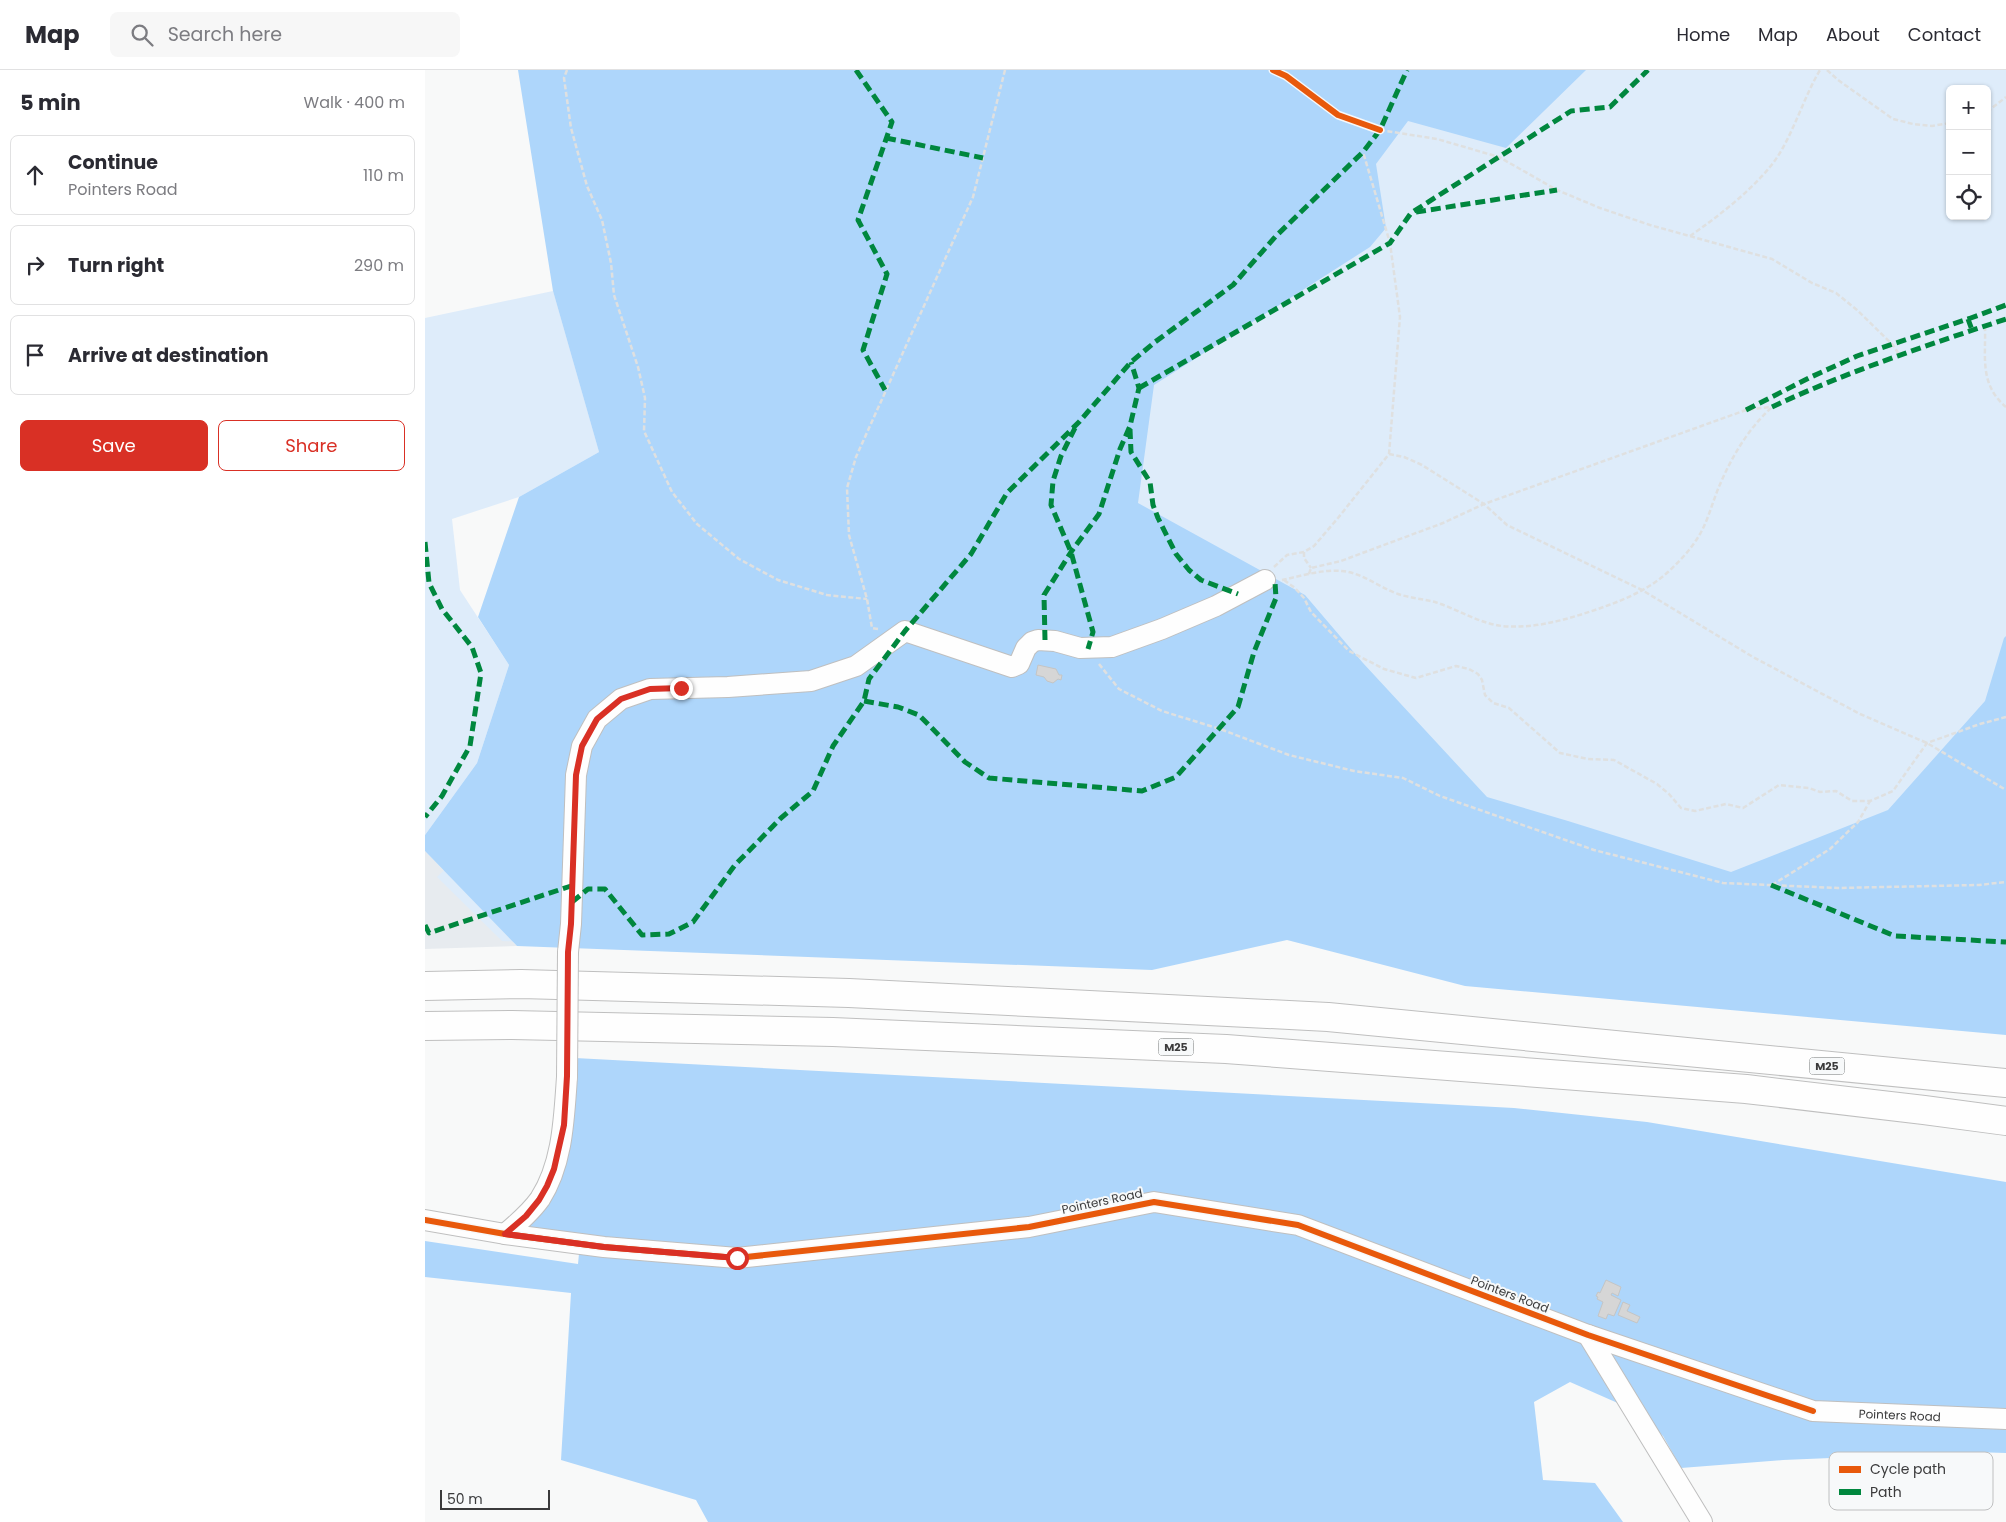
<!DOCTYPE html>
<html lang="en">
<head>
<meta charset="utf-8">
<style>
	:root { --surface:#fff; --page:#f7f7f7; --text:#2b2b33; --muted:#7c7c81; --line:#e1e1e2; --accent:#d93025 }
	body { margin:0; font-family:Poppins,sans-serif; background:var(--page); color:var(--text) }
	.controls { position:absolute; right:15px; top:15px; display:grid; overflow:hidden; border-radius:8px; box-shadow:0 1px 4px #0004 }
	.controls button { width:45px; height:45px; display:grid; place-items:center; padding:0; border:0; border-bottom:1px solid var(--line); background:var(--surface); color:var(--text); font:25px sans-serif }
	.scale { position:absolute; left:15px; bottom:12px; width:110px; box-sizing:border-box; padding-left:5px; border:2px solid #3b3b3c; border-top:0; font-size:14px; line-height:18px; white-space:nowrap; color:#3b3b3c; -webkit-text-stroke:4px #f7f9fa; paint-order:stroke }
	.stop { position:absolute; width:15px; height:15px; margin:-11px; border:4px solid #d93025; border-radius:50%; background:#fff }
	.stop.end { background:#d93025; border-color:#fff; box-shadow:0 1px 5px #0008 }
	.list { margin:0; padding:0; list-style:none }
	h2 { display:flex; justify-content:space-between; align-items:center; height:65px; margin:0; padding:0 20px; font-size:21px }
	h2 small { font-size:16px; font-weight:400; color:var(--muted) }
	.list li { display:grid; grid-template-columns:32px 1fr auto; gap:15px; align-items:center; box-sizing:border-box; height:80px; margin:0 10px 10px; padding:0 10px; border:1px solid var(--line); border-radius:8px }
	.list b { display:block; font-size:19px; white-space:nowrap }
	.list p { margin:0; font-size:16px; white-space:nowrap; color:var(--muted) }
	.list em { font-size:16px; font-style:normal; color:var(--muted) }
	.actions { display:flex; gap:10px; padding:15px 20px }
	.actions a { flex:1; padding:11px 0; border:1px solid var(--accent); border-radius:8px; text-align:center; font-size:18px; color:var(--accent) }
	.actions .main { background:var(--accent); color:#fff }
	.icon { flex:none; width:28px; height:28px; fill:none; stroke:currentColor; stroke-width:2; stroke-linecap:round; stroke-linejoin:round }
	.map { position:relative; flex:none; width:1581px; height:1452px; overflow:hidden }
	header { display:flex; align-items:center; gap:30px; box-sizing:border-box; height:70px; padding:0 25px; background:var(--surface); border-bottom:1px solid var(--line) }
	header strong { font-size:24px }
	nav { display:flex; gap:28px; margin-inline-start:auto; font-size:18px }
	.search { width:350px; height:45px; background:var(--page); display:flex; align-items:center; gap:12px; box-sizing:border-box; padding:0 18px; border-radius:8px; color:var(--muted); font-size:19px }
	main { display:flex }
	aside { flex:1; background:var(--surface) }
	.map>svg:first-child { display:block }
	.built { fill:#e7ebef }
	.green { fill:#deecfa; fill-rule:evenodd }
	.forest { fill:#aed6fb }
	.building { fill:#d6d6d6; stroke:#c4c5c5 }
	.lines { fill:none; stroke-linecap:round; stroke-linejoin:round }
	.minor-casing { stroke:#bfbfbf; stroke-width:22 }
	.highway-casing { stroke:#bfbfbf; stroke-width:30 }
	.path { stroke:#dfe0e0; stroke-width:2.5; stroke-dasharray:5 2.5; stroke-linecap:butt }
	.minor { stroke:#fefefe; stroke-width:20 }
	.highway { stroke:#fefefe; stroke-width:28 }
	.minor-bridge-casing { stroke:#bfbfbf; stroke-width:22; stroke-linecap:butt }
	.minor-bridge { stroke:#fefefe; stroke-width:20 }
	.quiet { stroke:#00873e; stroke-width:5; stroke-dasharray:10 5; stroke-linecap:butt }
	.cycleway-casing { stroke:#f7f9fa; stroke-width:9 }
	.cycleway { stroke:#e8590c; stroke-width:6 }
	.route { stroke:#d93025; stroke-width:6 }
	.labels { text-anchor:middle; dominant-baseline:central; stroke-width:4; stroke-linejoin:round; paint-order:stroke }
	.shield { fill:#f7f9fa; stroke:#737475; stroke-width:1 }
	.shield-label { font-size:11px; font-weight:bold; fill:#3b3b3c }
	.street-label { font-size:12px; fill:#3b3b3c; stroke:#f7f9fa }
	.key { fill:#f7f9fa; stroke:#bfc0c1; stroke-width:1 }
	.key-label { font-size:14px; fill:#3b3b3c }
</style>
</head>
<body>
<header>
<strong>Map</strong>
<div class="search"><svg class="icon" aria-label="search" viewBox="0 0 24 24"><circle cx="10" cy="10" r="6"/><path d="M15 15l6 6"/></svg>Search here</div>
<nav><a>Home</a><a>Map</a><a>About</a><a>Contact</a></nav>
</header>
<main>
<aside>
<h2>5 min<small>Walk · 400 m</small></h2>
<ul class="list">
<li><svg class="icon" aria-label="ahead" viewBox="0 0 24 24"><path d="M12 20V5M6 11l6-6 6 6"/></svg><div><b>Continue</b><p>Pointers Road</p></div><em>110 m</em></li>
<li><svg class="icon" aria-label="right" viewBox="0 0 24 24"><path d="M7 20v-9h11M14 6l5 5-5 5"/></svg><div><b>Turn right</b></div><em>290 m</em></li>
<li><svg class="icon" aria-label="arrive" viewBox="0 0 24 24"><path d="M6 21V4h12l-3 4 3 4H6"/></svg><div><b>Arrive at destination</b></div></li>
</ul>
<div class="actions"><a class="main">Save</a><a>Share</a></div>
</aside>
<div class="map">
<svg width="1581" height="1452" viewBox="0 0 1581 1452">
	<rect width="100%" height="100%" fill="#f8f9f9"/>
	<path class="built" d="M0,781l92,95 -92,3z"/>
	<g class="green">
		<path d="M969,0h612v911l-250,-89 -1064,60 -78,-3 124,-105zM1525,19h37v127h-37z"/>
		<path d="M128,221l46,161 -80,45 -67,22 8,71 49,75 -32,98 -52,72v-517z"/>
		<path d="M38,782l91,92 -52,-3 -65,-64z"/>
	</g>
	<g class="forest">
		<path d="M93,0h1068l-80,78 -98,-27 -32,43 10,64 -16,19 -216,138 -16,118 167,92 58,68 124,134 81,24 163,51 157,-62 97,-109 19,-63 2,-2v399l-541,-49 -178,-46 -135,30 -635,-24 -92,-95v-16l52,-72 32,-98 -31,-48 41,-120 80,-45 -46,-161z"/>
		<path d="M150,988l939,50 133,14 359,60v271l-32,-1 -191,8 -102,8 -18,-32 -34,-28 -59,-26 -36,20 9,78 52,3 28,39h-915l-12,-22 -135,-40 10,-167 -146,-16v-36l153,23 3,-31 -66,-2 40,-47z"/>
	</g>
	<g class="building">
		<path d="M613,595l18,4 3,6h3l-1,5 -3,-1 -5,4 -6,-2 -3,-4 -8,-2z"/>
		<path d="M1181,1210l15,7 -3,9 -6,-3 -1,2 10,5 -7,16 -6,-2 -2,5 -8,-3 5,-14 -6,-3 1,-2 -2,-1 2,-4 2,1z"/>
		<path d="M1198,1232l7,3 -3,6 13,6 -3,6 -19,-8z"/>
	</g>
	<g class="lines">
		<defs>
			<g id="minor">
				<path d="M143,882l3,-28 5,-149 6,-29 15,-27 24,-20 29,-10 78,-2 83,-6 45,-15 49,-35 107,36 7,-3 7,-16 6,-6 6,-2 17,1 25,7 32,-1 50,-18 54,-23 49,-26"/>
				<path id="s1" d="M0,1150l80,14 99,13 133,11 292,-31 125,-25 144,23 290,110 225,76 193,8"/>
				<path d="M80,1164c12,-10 25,-21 35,-35 23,-36 24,-81 27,-122"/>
				<path d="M1163,1265l114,187"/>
			</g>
			<g id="highway">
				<path d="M0,916l96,-2 328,9 479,24 678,66"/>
				<path d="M0,956l87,-1 321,7 393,17 520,40 178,21 82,11"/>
			</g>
		</defs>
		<use href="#minor" class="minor-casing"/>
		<use href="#highway" class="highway-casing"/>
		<g class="path">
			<path d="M142,0l-3,8 7,50 16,58 15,34 9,43 3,32 24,72 7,31 -1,33 28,61 25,32 42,35 39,21 49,15 40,4"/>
			<path d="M1402,0l11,10 55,39 20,5 19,2 18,-3"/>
			<path d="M1562,42l19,-15"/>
			<path d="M955,60l57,9 62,18 58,33 43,18 50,17 122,34 40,24 24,10 21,17 36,35 7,11"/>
			<path d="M1265,166c29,-20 69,-51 88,-80 17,-27 26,-59 42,-86"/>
			<path d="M1560,256c1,31 -6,58 21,81"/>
			<path d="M964,384l15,3 18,8 62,39 23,21 135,65 111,67 107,57 67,29 79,47"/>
			<path d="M879,482v6l7,10"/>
			<path d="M849,497l13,-12 17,-3 10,-6 24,-28 51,-64 11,-137 -10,-74 -27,-91"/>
			<path d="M884,504l2,-6 30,-7 102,-38 41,-19 262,-94 24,-3"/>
			<path d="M857,510c19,-4 41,-11 60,-9 21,2 36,16 56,23 12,4 25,5 37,8 22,7 43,21 67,24 32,3 63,-6 93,-16 26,-9 52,-19 73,-38 12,-11 24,-24 32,-38 8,-14 12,-30 18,-45 13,-31 29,-59 54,-82"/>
			<path d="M859,510l11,8 9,10 7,14 38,39 35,18 32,9 40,-12 13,3 9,5 4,6 3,15 8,8 16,5 51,45 28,6 26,1 43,24 12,10 12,14 14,3 31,-7 17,4 36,-23 30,3 11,4 16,-1 16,10h18l23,-10 34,-48 53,-19 26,-7"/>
			<path d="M453,559l-6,-1 -5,-29 -18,-64 -2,-47 9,-31 117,-260 32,-127"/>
			<path d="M674,594l20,25 43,22 58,18 69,26 65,16 49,7 37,18 154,54 129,33 115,5 141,-3 27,-3"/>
			<path d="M1347,815l58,-36 28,-27 12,-21"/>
		</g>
		<use href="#minor" class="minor"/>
		<use href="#highway" class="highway"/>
		<defs>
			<path id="minor-bridge" d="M142,1007l1,-125"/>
		</defs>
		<use href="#minor-bridge" class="minor-bridge-casing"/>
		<use href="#minor-bridge" class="minor-bridge"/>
		<g class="quiet">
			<path d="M431,0l36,52 -34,98 29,54 -24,76 22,40"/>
			<path d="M461,68l97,20"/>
			<path d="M991,142l141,-22"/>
			<path d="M1543,249l38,-14"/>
			<path d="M714,318l251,-145 21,-30 160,-102 39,-4 38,-37"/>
			<path d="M1347,337c74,-35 156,-62 234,-88"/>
			<path d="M1321,340l65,-33 46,-21 111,-37 4,11"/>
			<path d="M650,358l-14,28 -8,25 -2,24 20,47 22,80 -5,17"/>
			<path d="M705,359l1,23 19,30 3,23 5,13 18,36 13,16 12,10 37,14"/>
			<path d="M0,472l4,41 13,26 30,38 9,26 -11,73 -28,50 -17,21"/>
			<path d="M620,570l-1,-45 27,-43 28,-38 21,-65 10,-23 9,-38 -8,-26"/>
			<path d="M439,631l34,6 21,8 46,47 24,16 153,13 34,-14 62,-70 16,-55 22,-54 -1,-16"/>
			<path d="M1346,815l124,51 111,6"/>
			<path d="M147,832l16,-13h17l37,46 27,-1 24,-12 42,-57 46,-47 32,-27 20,-45 31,-45 5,-22 36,-48 66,-77 36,-61 72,-71 52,-60 24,-20 78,-57 43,-49 87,-84 17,-22 27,-60"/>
			<path d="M0,855l4,8 142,-47"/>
		</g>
		<defs>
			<g id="cycleway">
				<path d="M848,0l13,6 52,39 42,15"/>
				<path d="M0,1150l80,14 99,13 133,11 292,-31 125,-25 144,23 290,110 225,76"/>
			</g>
		</defs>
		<use href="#cycleway" class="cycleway-casing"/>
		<use href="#cycleway" class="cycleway"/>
	</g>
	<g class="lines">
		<path class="route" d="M256,618l-31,1 -29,10 -24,20 -15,27 -6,29 -5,149 -3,28 -1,124 -3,49 -10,44 -7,17 -8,14 -13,16 -21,18 99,13 133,11"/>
	</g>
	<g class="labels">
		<g class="shield">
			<rect x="733.5" y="968.5" width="35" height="17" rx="4"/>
			<rect x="1384.5" y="987.5" width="35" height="17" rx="4"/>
		</g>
		<g class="shield-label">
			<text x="751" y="977">M25</text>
			<text x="1402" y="996">M25</text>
		</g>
		<g class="street-label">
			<text transform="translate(677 1131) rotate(-12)">Pointers Road</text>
			<text transform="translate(1085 1224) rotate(21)">Pointers Road</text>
			<text stroke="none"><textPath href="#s1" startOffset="1516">Pointers Road</textPath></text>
		</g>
	</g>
	<rect x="1404" y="1382" width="164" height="58" rx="8" class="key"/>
	<rect x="1414" y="1396" width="22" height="7" fill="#e8590c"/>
	<rect x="1414" y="1419" width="22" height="6" fill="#00873e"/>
	<g class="key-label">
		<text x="1445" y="1404">Cycle path</text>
		<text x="1445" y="1427">Path</text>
	</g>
</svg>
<div class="controls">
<button>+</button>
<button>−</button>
<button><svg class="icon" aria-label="locate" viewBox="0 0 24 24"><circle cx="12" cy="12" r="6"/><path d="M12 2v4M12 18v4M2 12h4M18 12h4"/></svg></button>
</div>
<div class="scale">50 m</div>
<div class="stop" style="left:312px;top:1188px"></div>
<div class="stop end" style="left:256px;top:618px"></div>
</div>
</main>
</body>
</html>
